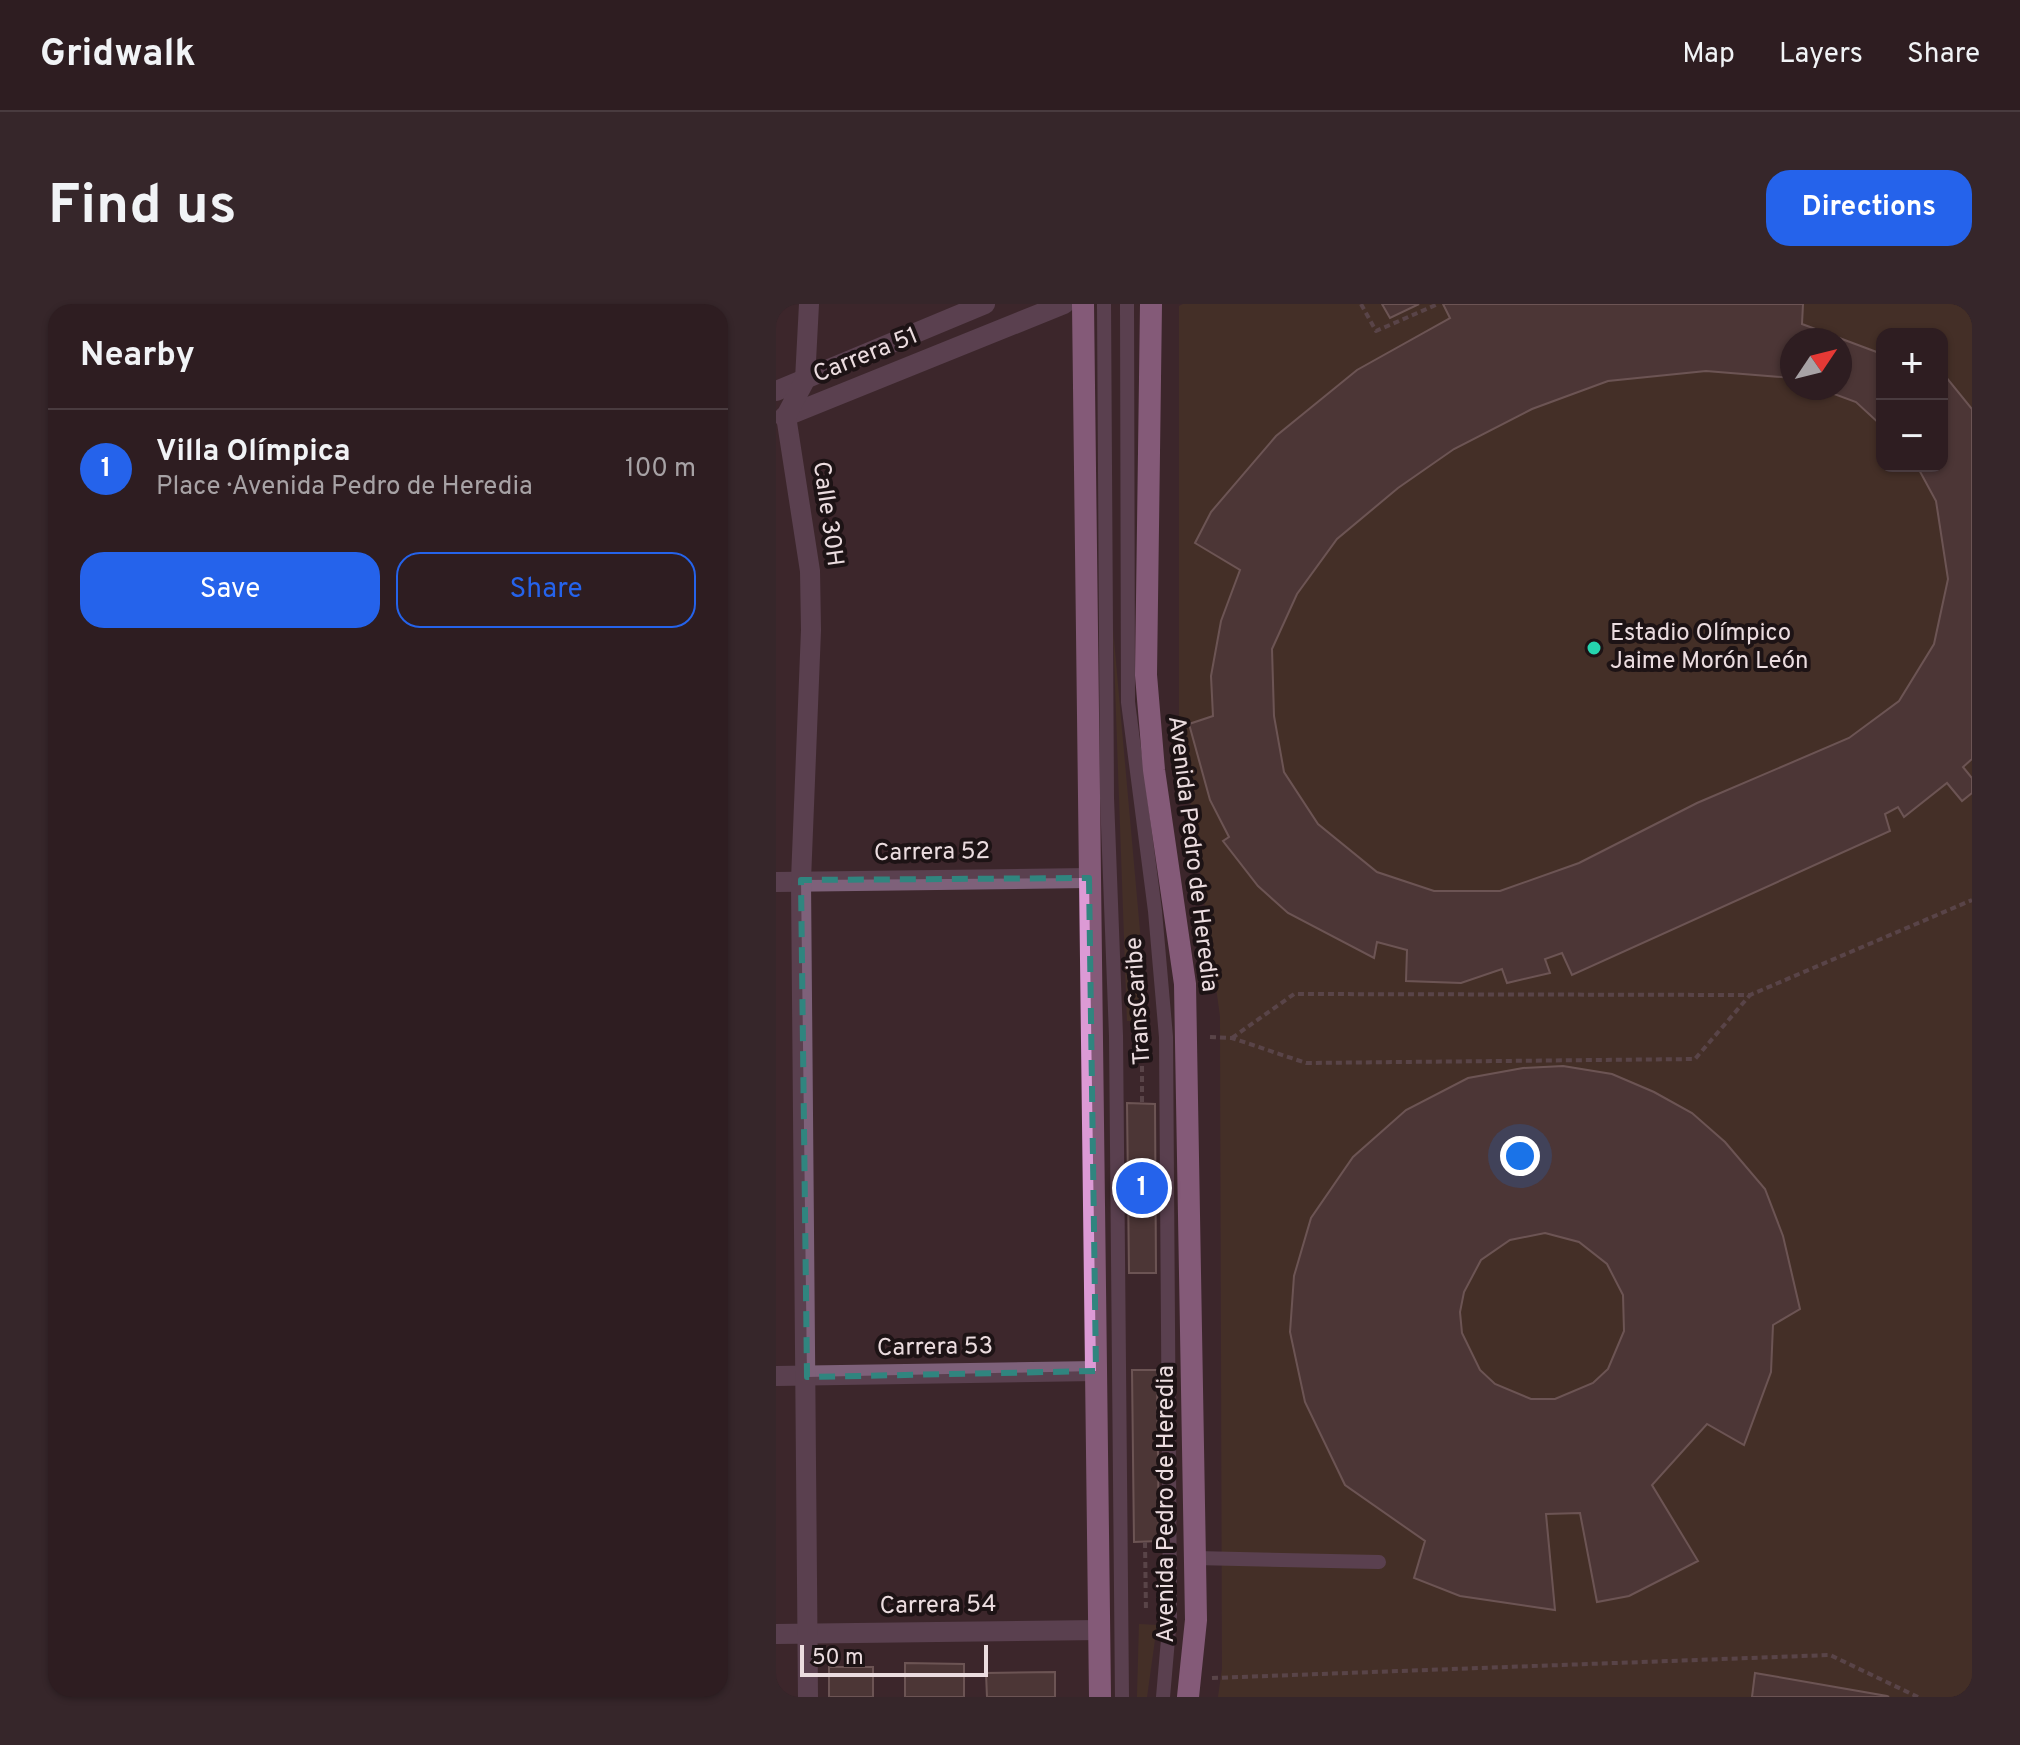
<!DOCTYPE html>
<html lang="en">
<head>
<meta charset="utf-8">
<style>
	:root { --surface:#2e1d21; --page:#36262a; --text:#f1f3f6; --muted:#a7a2a5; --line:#493b3f; --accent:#2563eb }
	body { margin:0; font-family:Overpass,sans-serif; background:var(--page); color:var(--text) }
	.controls { position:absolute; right:24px; top:24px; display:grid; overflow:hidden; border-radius:16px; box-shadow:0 2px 6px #0004 }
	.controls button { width:72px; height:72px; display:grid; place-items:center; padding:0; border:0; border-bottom:2px solid var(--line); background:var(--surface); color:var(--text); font:40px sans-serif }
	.compass { position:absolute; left:1004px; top:24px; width:72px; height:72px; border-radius:50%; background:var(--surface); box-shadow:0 2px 6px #0004; rotate:55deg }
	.scale { position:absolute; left:24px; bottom:20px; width:188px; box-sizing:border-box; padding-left:8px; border:4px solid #ebdcdf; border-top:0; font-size:22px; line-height:28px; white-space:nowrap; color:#ebdcdf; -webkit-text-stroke:6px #1d1315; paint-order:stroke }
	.you { position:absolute; left:744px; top:852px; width:28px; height:28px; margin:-20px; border:6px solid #fff; border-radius:50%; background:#1a73e8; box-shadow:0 0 0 12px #1a73e833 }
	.badge { display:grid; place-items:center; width:52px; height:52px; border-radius:50%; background:var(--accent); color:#fff; font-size:26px; font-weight:700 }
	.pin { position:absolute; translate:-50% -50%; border:4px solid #fff; box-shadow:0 2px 8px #0006 }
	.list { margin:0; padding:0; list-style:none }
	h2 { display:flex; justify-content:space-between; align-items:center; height:104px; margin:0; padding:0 32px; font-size:34px }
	h2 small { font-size:26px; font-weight:400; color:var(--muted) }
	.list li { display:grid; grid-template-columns:52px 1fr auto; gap:24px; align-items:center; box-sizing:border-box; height:120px; padding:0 32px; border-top:2px solid var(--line) }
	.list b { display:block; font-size:30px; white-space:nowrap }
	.list p { margin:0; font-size:26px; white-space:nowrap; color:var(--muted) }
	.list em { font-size:26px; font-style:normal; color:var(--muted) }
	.actions { display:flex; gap:16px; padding:24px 32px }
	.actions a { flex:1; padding:18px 0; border:2px solid var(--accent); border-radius:24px; text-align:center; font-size:28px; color:var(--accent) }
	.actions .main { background:var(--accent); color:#fff }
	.map { position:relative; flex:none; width:1196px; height:1393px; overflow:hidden; border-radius:24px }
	header { display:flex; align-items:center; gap:48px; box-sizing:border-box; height:112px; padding:0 40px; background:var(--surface); border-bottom:2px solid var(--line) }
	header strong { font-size:38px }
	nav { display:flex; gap:44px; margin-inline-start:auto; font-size:28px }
	.intro { display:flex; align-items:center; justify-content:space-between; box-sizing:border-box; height:192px; padding:0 48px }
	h1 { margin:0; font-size:56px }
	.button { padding:20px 36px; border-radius:24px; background:var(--accent); color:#fff; font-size:28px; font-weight:700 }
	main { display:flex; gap:48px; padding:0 48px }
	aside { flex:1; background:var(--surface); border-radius:24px; box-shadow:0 2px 6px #0004 }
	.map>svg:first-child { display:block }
	.green { fill:#4f3b22; fill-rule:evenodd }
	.building { fill:#614a43; stroke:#a78d85; stroke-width:2; fill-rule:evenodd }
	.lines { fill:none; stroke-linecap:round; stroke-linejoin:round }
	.path { stroke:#7c686c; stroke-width:4; stroke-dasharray:6 4; stroke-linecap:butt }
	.service { stroke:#7e617a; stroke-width:14 }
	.minor { stroke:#7e617a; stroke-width:20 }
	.trunk { stroke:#dc9ad5; stroke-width:22 }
	.marked { fill:none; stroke:#30857f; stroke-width:6; stroke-dasharray:16 10; stroke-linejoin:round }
	.poi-dot { fill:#25d5ae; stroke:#1d1315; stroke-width:3 }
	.labels { text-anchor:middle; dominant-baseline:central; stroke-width:8; stroke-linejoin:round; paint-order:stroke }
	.street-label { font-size:24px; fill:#ebdcdf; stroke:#1d1315 }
	.poi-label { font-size:24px; fill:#ebdcdf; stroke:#1d1315; text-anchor:start }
</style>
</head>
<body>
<header>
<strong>Gridwalk</strong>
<nav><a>Map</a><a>Layers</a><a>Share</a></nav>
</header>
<div class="intro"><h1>Find us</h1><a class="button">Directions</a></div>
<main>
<aside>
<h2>Nearby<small></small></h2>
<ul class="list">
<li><span class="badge">1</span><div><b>Villa Olímpica</b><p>Place · Avenida Pedro de Heredia</p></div><em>100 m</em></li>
</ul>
<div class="actions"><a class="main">Save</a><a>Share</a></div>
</aside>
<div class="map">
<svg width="1196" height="1393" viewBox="0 0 1196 1393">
	<rect width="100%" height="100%" fill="#3d272c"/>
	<g class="green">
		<path d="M407,0h789v1393h-754l4,-28 -2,-653 -41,-297v-413zM1106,30h60v132h-60zM1016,36h48v48h-48z"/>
		<path d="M337,325l35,392h-21z"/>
		<path d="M363,1320l18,1 -10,72h-10z"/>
	</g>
	<g class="building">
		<path d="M606,0h37l-29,14z"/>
		<path d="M667,0h360l-1,20 80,30v72l-26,-24 -38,-14h22v-48h-48v38l-86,-7 -98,10 -76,28 -78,40 -56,39 -61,51 -40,55 -25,55 2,67 10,56 34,52 59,48 57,19h66l79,-28 118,-60 152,-65 50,-37 35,-57 14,-65 -12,-78 -19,-35h25v-94l30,37v350l-9,8 9,11v15l-10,8 -15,-18 -43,34 -6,-10 -13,7 5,17 -318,144 -10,-22 -17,6 5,14 -43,10 -5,-14 -41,14 -55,-2 1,-31 -30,-8 -3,16 -86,-45 -30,-27 -35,-45 6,-4 -19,-37 -21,-76 24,-8 -2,-40 10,-55 19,-51 -45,-27 16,-31 65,-76 81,-66 93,-52z"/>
		<path d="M787,762l49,8 42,18 38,21 33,29 40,47 18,47 17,73 -27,16 -2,47 -27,73 -37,-21 -55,61 46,76 -69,35 -32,6 -17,-89 -34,1 9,96 -95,-14 -46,-18 11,-37 -80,-56 -40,-83 -15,-70 4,-56 17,-58 42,-61 53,-47 62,-32 55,-10zM769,929l34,9 28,22 16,31 1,36 -16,38 -15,14 -38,16h-24l-36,-15 -15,-14 -18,-37 -2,-21 4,-20 17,-32 29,-20z"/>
		<path d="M351,799l28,1 1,169h-27z"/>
		<path d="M356,1066h25l2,171 -25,1z"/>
		<path d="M129,1359l59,1v33h-59z"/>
		<rect x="53" y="1363" width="44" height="30"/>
		<path d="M279,1368v25h-68l-1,-24z"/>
		<path d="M979,1369l132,23 2,1h-137z"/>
	</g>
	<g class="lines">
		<g class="path">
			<path d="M585,0l15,27 62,-27"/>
			<path d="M366,732v67"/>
			<path d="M434,733l22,1 74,25 389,-4 55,-64"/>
			<path d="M456,734l62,-44 456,1 222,-95"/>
			<path d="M369,1238l1,70"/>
			<path d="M436,1374l618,-23 88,42"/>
		</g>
		<g class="service">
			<path d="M328,0l3,494 9,238 6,661"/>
			<path d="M351,0l1,398 27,209 11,126 4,579 -7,81"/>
			<path d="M419,1254l184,4"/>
		</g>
		<g class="minor">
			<path d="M0,87l209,-87"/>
			<path d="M8,113l280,-113"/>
			<path d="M0,578l313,-4"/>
			<path d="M0,1072l320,-5"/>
			<path d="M0,1330l324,-4"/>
			<path d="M32,1393l-7,-817 10,-250 -1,-59 -24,-155 19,-36 4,-76"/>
		</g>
		<g class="trunk">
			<path d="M307,0l17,1393"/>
			<path d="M375,0l-5,371 8,95 31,214 11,636 -8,77"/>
		</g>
	</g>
	<path d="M0 0H1196V1393H0ZM313,574l7,493 -289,6 -6,-497z" fill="#3d272c" fill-opacity=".55" fill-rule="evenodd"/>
	<path class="marked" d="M313,574l7,493 -289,6 -6,-497z"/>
	<circle class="poi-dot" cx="818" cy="344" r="8"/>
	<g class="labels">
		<g class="street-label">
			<text transform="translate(90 52) rotate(-22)">Carrera 51</text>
			<text transform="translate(51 210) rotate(82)">Calle 30H</text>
			<text transform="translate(156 549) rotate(-1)">Carrera 52</text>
			<text transform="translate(416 550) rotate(83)">Avenida Pedro de Heredia</text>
			<text transform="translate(363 697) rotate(-94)">TransCaribe</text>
			<text transform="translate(159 1044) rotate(-1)">Carrera 53</text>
			<text transform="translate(391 1200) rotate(-90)">Avenida Pedro de Heredia</text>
			<text transform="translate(162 1302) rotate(-1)">Carrera 54</text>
		</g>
		<g class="poi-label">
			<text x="834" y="330">Estadio Olímpico<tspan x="834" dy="28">Jaime Morón León</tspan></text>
		</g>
	</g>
</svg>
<div class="controls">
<button>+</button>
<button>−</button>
</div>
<svg class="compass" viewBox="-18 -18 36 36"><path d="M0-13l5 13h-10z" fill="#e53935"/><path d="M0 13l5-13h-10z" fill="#a7a2a5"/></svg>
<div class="scale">50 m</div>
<div class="you"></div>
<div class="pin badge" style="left:366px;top:884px">1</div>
</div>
</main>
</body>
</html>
